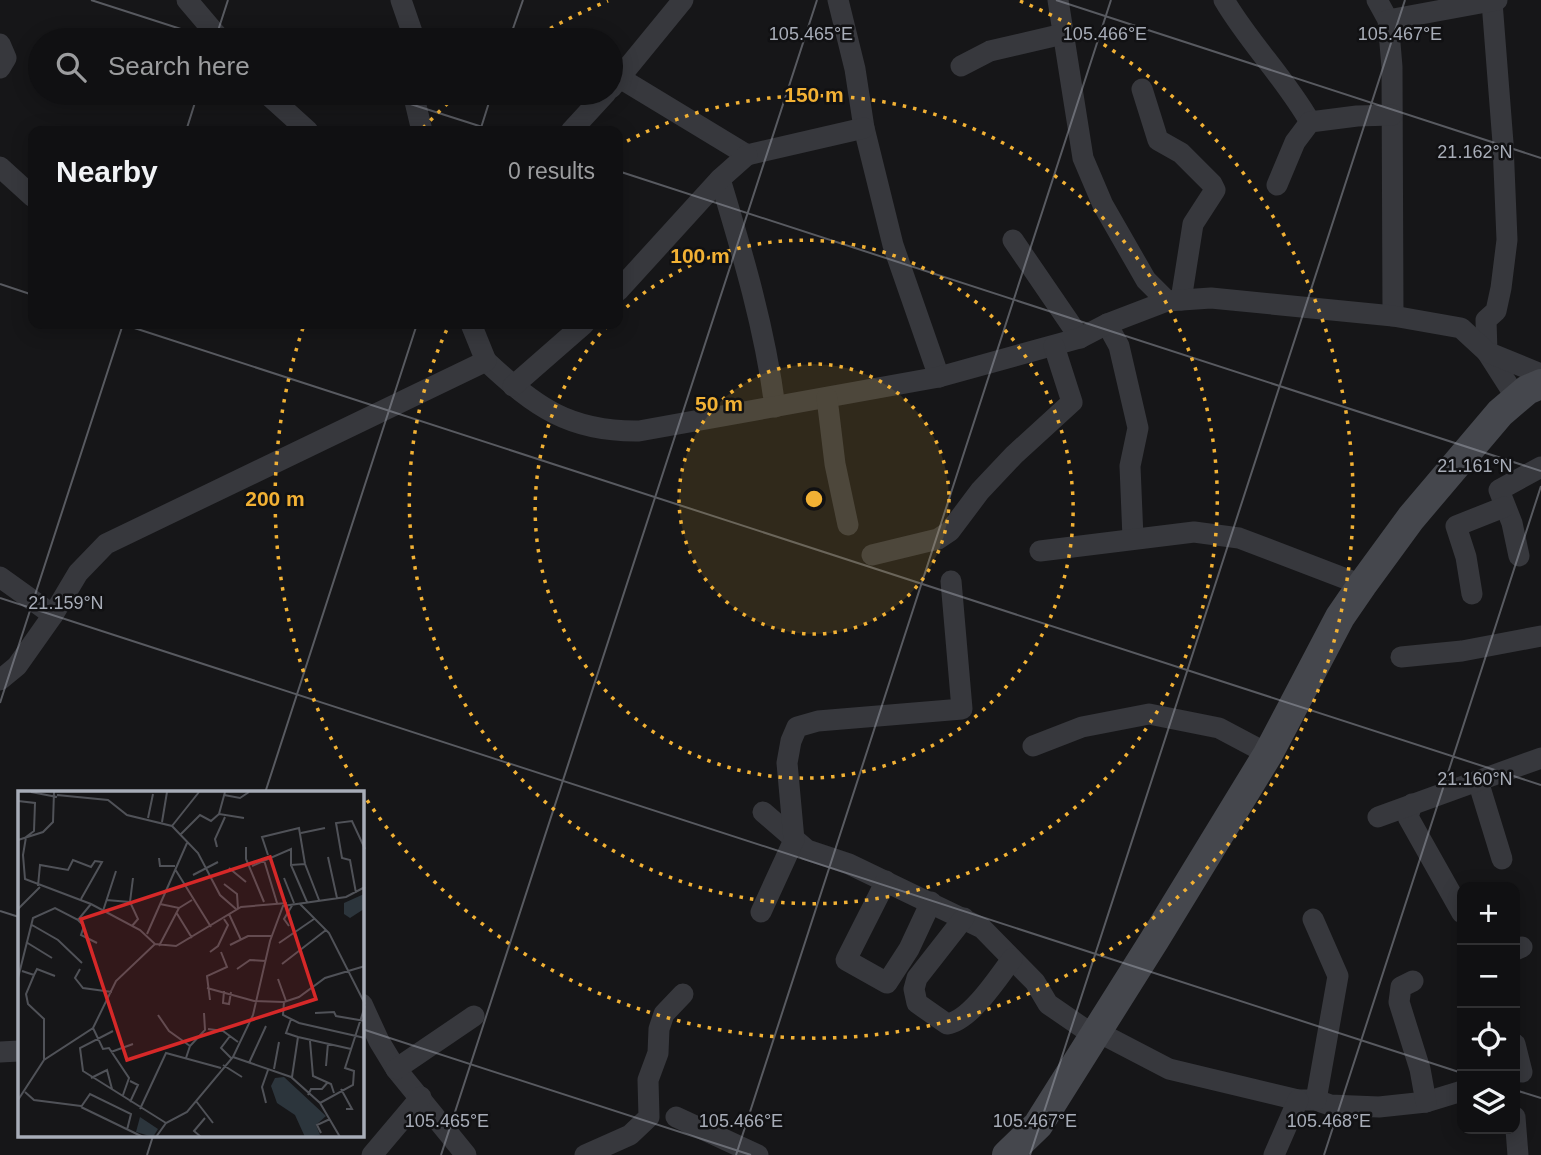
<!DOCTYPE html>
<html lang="en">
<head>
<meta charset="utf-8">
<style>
	:root { --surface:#101012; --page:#19191b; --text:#f1f3f6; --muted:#9c9d9f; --line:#303032 }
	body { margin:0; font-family:Arial,sans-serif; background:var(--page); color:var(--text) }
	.controls { position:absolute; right:21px; bottom:21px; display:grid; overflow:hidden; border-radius:14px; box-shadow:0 4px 18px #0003 }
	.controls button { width:63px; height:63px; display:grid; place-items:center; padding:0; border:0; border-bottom:2px solid var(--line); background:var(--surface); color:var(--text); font:35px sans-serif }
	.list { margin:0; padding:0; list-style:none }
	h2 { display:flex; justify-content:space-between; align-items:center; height:91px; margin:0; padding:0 28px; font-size:30px }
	h2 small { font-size:23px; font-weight:400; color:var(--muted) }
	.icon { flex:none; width:38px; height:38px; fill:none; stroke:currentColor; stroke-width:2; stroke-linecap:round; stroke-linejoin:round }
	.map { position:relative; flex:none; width:1541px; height:1155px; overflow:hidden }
	.search { position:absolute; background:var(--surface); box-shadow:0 4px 18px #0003; left:28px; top:28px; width:595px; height:77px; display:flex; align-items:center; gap:18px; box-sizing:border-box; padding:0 24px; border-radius:38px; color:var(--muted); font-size:26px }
	.panel { position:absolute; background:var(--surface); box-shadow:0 4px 18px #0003; left:28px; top:126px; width:595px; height:203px; border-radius:14px }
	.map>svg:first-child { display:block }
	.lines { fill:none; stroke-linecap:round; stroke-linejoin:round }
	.street { stroke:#37383d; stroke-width:21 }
	.secondary { stroke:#45474d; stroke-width:30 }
	.ticks { fill:none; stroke:#a8adb8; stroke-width:2; stroke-opacity:0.45 }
	.ring { fill:none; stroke:#f2b134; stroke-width:3.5; stroke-dasharray:3.5 7 }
	.inset-road { fill:none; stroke:#505258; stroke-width:2 }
	.view { fill:#d62828; fill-opacity:0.15; stroke:#d62828; stroke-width:3.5 }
	.inset-edge { fill:none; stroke:#a8adb8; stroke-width:3.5 }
	.ticks-label { font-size:18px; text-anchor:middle; fill:#a8adb8; stroke:#111113; stroke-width:5; stroke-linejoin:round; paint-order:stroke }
	.centre { fill:#f2b134; stroke:#111113; stroke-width:3.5 }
	.ring-label { font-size:21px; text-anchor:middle; font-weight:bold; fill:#f2b134; stroke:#111113; stroke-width:5; stroke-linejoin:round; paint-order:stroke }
</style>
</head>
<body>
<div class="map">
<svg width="1541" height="1155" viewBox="0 0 1541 1155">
	<rect width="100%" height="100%" fill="#161618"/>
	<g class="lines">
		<g class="street">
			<path d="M187,0l34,40"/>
			<path d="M401,0l11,32v8"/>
			<path d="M838,0l17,69 9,59 29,117 46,132"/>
			<path d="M1058,0l25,158 20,47 43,75 21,21"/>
			<path d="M1224,0c26,44 61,78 86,122"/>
			<path d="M1377,0l11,20 4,47 1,249"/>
			<path d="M1492,2l11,141 4,97 -6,48 -5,23 -10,9 1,32 30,47"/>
			<path d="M1388,20l109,-20"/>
			<path d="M0,44l6,14 -6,10"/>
			<path d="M961,66l29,-15 73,-17"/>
			<path d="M620,78l127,77 117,-27"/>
			<path d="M611,88l72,-88"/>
			<path d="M1142,89l16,51 23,13 31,31 3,6 -22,34 -12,76"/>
			<path d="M266,93l42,38"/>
			<path d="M413,93l9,38"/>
			<path d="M571,131l35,-38"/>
			<path d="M0,167l33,30"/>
			<path d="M720,179c23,76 45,150 55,228"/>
			<path d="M1277,185l18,-43 15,-20 47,-6 35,-1"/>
			<path d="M1013,240l67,98"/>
			<path d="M618,291l102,-112 27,-24"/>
			<path d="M1107,324l12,22 19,82 -8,38 3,72"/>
			<path d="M486,361c49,46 84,71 153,70l300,-54 141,-39 27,-14 60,-23 44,-3 182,18 68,12 26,24 54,22"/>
			<path d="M513,386l71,-62"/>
			<path d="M827,398l8,66 13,61"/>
			<path d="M1040,551l154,-19 45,6 123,47"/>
			<path d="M872,555l66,-16 12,-8 30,-40 34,-36 58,-53 -18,-56"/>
			<path d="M1519,556l-7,-33 -13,-33 42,-23"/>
			<path d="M0,577l53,38"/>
			<path d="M1472,594l-6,-37 -10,-31 48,-19"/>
			<path d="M1401,657l61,-6 79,-15"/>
			<path d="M0,680l17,-14 36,-51 25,-42 28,-29 380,-183 -15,-37"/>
			<path d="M1033,746l49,-19 67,-13 70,14 49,26"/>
			<path d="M1478,781l24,78"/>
			<path d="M1412,804l-4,13 54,96"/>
			<path d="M763,812l44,38 42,14 133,64 53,54 13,22 35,24 13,3 73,38 129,31h18l14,5 49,2 47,-5 36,-11"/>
			<path d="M1378,817l163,-59"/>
			<path d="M886,881l-40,79 41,23 22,-34 22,-47"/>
			<path d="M761,912l33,-72 -7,-77 4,-22 6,-14 21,-6 144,-12 -11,-128"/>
			<path d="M964,918l-47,60 -3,11 3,14 30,21c23,-3 51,-46 65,-65"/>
			<path d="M1313,919l25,57 -22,124"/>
			<path d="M1515,950l7,-3"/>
			<path d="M1413,981l-12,6 -2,15 21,67 6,33"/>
			<path d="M362,1004l17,37 17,28 70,86"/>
			<path d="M1515,1044l7,28"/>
			<path d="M0,1052l19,-1"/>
			<path d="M396,1069l78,-53"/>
			<path d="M676,1117l82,38"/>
			<path d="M1515,1117l3,38"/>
			<path d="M372,1155l49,-58"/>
			<path d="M585,1155l45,-20 19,-18 -1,-37 10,-27 1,-24 5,-15 19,-20"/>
			<path d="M1274,1155l24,-55"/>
		</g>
		<path class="secondary" d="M1007,1155l31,-30 117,-186 113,-185 72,-137 22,-32 49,-67 89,-105 27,-23 14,-6"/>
	</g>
	<path class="ticks" d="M91,0l124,40M1056,0l485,158M215,40l13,-40M509,40l14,-40M376,93l119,38M186,131l12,-38M480,131l12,-38M618,171l923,300M0,284l33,11M122,324l1419,461M0,598l1462,475M0,703l123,-379M265,793l152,-469M0,911l19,6M362,1029l389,126M1515,1090l26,8M147,1155l6,-19M441,1155l376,-1155M736,1155l375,-1155M1030,1155l375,-1155M1324,1155l217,-669"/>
	<circle cx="814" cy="499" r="135" fill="#f2b134" fill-opacity=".12"/>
	<g class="ring">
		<circle cx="814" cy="499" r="135"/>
		<path d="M619 314A269 269 0 1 1 609 324"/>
		<path d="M618 146A404 404 0 1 1 449 325"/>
		<path d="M423 128A539 539 0 0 1 457 95M532 39A539 539 0 0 1 608 1M1020 1A539 539 0 1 1 303 328"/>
	</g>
	<g transform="translate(18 791)">
		<rect width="346" height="346" fill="#161618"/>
		<path d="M346,103v15l-14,9 -6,-4v-11zM266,286l42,39 -10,9 4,10 -15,2 -10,-22 -18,-12 -6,-17 4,-8zM122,326l18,12 -5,8 -17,-5z" fill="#2c353c"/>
		<path class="inset-road" d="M13,1l26,5M207,1l-6,22 25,4M39,4l51,5 19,15 45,11 26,27 22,42 16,14M206,4l16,3 9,-6M0,10l17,2 -1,28 -8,6 -3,18 2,24 66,25 49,26 15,14 -39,37 -23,47 -49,32 -26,40M130,27l5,-24M144,31l5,-30M154,35l27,-34M283,42l24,-5M162,44l20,-20 11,6 8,-7M0,49l25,-8 10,-10 1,-30M199,56l-2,-8 10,-22M228,56v12l18,43M250,64l-6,-18 37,-9 6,36M310,66l9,41M141,67l1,8h15M246,69l13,43M273,74l16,37M234,75l39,-17v16l14,-1 14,36M211,77l17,14M157,78l36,58M175,84l25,-13M266,87l10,25M206,93l13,10 1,15M20,95l2,-21 28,5 5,-10 18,7 4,-6 7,1 -21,37M338,102l-6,-33 -8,-2 -6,-35 16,-2 13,28M88,109l24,2M281,112l30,30 36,71M142,113l19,4 13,-8M0,118l22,-22M85,120l13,-40M158,121l16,26M211,123l12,26M60,129l6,6 -3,9 16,8M14,134l26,15 24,23M114,135l6,-7 -8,-17 3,-24M271,135l-5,-7 9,-15M129,143l40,-91M8,151l26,16M261,152l35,-24M137,153l21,2 65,-39 46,-4M212,154l18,-9h23M141,155l20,-38M192,161l8,-6 10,-21 -4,-6M264,173l44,-34M62,178l-5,9 8,10 29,4M219,178l13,-9 16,1M4,180l12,4 3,-6 18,7M16,184l-8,19 2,10 16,15v41M0,187l15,-60 22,-10 23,12 13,-16M260,188l8,22M189,197l47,13 30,1 15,-5 26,-19 40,-12M206,200l-1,12 6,1 2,-12M192,209l-3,-24 20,-9 -6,-15M266,211l-1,13 16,8 66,15M297,222l19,-1 2,4 29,5M140,224l11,16 21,15M273,228l-5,14 12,4M75,237l10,21 6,-1 20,30 -6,17M190,238l15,2 15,11M95,240l-33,17 3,23 83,52M212,245l-9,12 10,10M292,250l3,35 18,8 3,9M93,261l22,-8M215,266l58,20 29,26 20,34M168,267l4,-12 15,-16 -1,-17M231,272l17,-37M205,274l19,12M308,275l2,-23M256,278l5,-27M274,286l6,-40 53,12M73,287l16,-8 5,19M112,290l8,4 -8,17M323,298l11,20h-6M7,301l9,8 47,6M290,304l3,-6h11l6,-7M178,310l17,22M248,312l-4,-16 6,-17M302,312l33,-18 1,-14 -9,-3 20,-62M63,316l9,-13 41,20 -4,16M63,316l62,30M122,318l26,-56 55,15M303,342l-4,-8 13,-6M138,346l10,-14 21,-11 46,-55 20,-42 17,-74 13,-35 63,-9 19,-10M183,346l-7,-6 11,-13"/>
		<path class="view" d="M252,66l46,142 -189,61 -46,-141z"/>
		<rect width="346" height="346" class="inset-edge"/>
	</g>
	<g class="ticks-label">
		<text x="811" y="40">105.465°E</text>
		<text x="1105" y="40">105.466°E</text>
		<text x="1400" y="40">105.467°E</text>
		<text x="1475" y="158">21.162°N</text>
		<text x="1475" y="472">21.161°N</text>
		<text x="66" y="609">21.159°N</text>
		<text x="1475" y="785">21.160°N</text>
		<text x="447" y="1127">105.465°E</text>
		<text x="741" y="1127">105.466°E</text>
		<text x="1035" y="1127">105.467°E</text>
		<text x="1329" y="1127">105.468°E</text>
	</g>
	<circle cx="814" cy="499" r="10" class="centre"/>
	<g class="ring-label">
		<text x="814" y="102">150 m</text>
		<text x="700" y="263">100 m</text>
		<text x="719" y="411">50 m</text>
		<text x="275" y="506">200 m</text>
	</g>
</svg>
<div class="controls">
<button>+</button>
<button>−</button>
<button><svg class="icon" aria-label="locate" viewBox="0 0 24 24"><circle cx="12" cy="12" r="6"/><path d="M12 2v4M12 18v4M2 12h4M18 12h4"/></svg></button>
<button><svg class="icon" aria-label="layers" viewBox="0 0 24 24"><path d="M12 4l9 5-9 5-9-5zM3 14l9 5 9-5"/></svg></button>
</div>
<div class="search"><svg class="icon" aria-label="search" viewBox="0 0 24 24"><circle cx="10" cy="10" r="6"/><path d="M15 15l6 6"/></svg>Search here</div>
<section class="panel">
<h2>Nearby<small>0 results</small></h2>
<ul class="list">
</ul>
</section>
</div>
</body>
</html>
